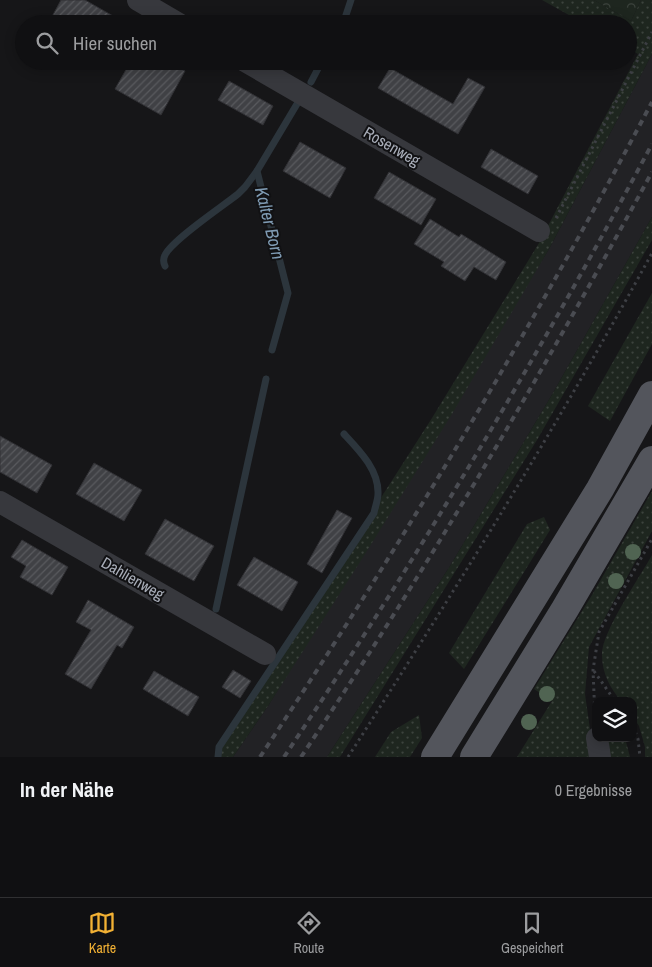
<!DOCTYPE html>
<html lang="de">
<head>
<meta charset="utf-8">
<style>
	:root { --surface:#101012; --page:#19191b; --text:#f1f3f6; --muted:#9c9d9f; --line:#303032; --accent:#f2b134 }
	body { margin:0; font-family:"Archivo Narrow",sans-serif; background:var(--page); color:var(--text) }
	.controls { position:absolute; right:15px; bottom:15px; display:grid; overflow:hidden; border-radius:10px; box-shadow:0 2px 12px #0003 }
	.controls button { width:45px; height:45px; display:grid; place-items:center; padding:0; border:0; border-bottom:1px solid var(--line); background:var(--surface); color:var(--text); font:25px sans-serif }
	.list { margin:0; padding:0; list-style:none }
	h2 { display:flex; justify-content:space-between; align-items:center; height:65px; margin:0; padding:0 20px; font-size:21px }
	h2 small { font-size:16px; font-weight:400; color:var(--muted) }
	.icon { flex:none; width:28px; height:28px; fill:none; stroke:currentColor; stroke-width:2; stroke-linecap:round; stroke-linejoin:round }
	.map { position:relative; flex:none; width:652px; height:757px; overflow:hidden }
	.search { position:absolute; background:var(--surface); box-shadow:0 2px 12px #0003; left:15px; right:15px; top:15px; height:55px; display:flex; align-items:center; gap:12px; box-sizing:border-box; padding:0 18px; border-radius:28px; color:var(--muted); font-size:19px }
	.sheet { height:140px; background:var(--surface) }
	nav { display:flex; justify-content:space-around; align-items:center; box-sizing:border-box; height:70px; border-top:1px solid var(--line); background:var(--surface); font-size:14px; color:var(--muted) }
	nav a { display:grid; justify-items:center; gap:2px }
	nav .on { color:var(--accent) }
	.map>svg:first-child { display:block }
	.built { fill:#222225 }
	.grass { fill:url(#grass-dots) }
	.forest { fill:url(#forest-crowns) }
	.lines { fill:none; stroke-linecap:round; stroke-linejoin:round }
	.stream { stroke:#2c353c; stroke-width:7 }
	.building { fill:url(#building-hatch); stroke:#303034 }
	.path { stroke:#3d3f44; stroke-width:3; stroke-dasharray:2.5 4; stroke-linecap:butt }
	.minor { stroke:#37383d; stroke-width:22 }
	.major { stroke:#53555c; stroke-width:28 }
	.rail { stroke:#4a4c52; stroke-width:4; stroke-dasharray:6 5; stroke-linecap:butt }
	.tree { fill:#506452 }
	.labels { text-anchor:middle; dominant-baseline:central; stroke-width:4; stroke-linejoin:round; paint-order:stroke }
	.street-label { font-size:16px; fill:#a8adb8; stroke:#111113 }
	.water-label { font-size:18px; font-style:italic; fill:#7f9bb3; stroke:#111113 }
</style>
</head>
<body>
<div class="map">
<svg width="652" height="757" viewBox="0 0 652 757">
	<defs>
		<pattern id="grass-dots" width="8" height="8" patternUnits="userSpaceOnUse" patternTransform="scale(1.25)"><rect width="8" height="8" fill="#1e261f"/><path d="M2 2h.1M6 6h.1" fill="none" stroke="#3c433d" stroke-width="1.8" stroke-linecap="round"/></pattern>
		<pattern id="forest-crowns" width="20" height="18" patternUnits="userSpaceOnUse" patternTransform="scale(1.25)"><rect width="20" height="18" fill="#1e261f"/><path d="M2 6a3 3 0 1 1 6 0M12 15a3 3 0 1 1 6 0" fill="none" stroke="#3c433d"/></pattern>
		<pattern id="building-hatch" width="6" height="6" patternUnits="userSpaceOnUse" patternTransform="scale(1.25)"><rect width="6" height="6" fill="#404145"/><path d="M-1 1l2-2M0 6l6-6M5 7l2-2" fill="none" stroke="#595a5e"/></pattern>
	</defs>
	<rect width="100%" height="100%" fill="#161618"/>
	<path class="built" d="M652,54v163l-99,176 -103,173 -123,191h-94l35,-51 281,-457z"/>
	<g class="grass">
		<path d="M542,0h52l37,21 10,-21h11v54l-103,195 -97,165 -85,137 -99,155 -35,51h-18l217,-339 107,-175 99,-189 -10,-6v-24h-43z"/>
		<path d="M652,217v23l-115,200 -197,317h-13l123,-191 103,-173z"/>
		<path d="M652,293v51l-42,77 -22,-15z"/>
		<path d="M652,491v40l-63,116 -4,47 9,63h-77l35,-56 -18,-12 58,-94z"/>
		<path d="M544,517l6,13 -86,139 -15,-16 78,-129z"/>
		<path d="M652,555v202h-7v-10l-6,-21 -6,-9v-16h-12c-11,-13 -19,-28 -19,-46 -1,-22 38,-78 50,-100z"/>
		<path d="M419,715l3,23 -12,19h-35l16,-25z"/>
		<path d="M604,738h21l5,19h-23z"/>
	</g>
	<path class="forest" d="M594,0h47l-10,21z"/>
	<g class="lines">
		<g class="stream">
			<path d="M343,24l8,-24"/>
			<path d="M311,82l11,-21"/>
			<path d="M165,266c-2,-4 -2,-7 0,-11 7,-15 58,-49 73,-61l7,-7 12,-16"/>
			<path d="M272,350l16,-57 -31,-122 40,-67"/>
			<path d="M216,609l50,-230"/>
			<path d="M218,757l1,-10 155,-234c1,-6 4,-13 4,-19 1,-24 -19,-44 -34,-60"/>
		</g>
	</g>
	<g class="building">
		<path d="M61,0h24l42,24h-79z"/>
		<path d="M131,61h36l18,10 -24,44 -46,-26z"/>
		<path d="M390,68l63,36 15,-26 17,9 -27,47 -80,-46z"/>
		<path d="M229,81l44,25 -10,19 -45,-25z"/>
		<path d="M300,142l46,26 -16,30 -47,-27z"/>
		<path d="M491,149l47,27 -10,18 -47,-27z"/>
		<path d="M389,172l47,27 -15,26 -47,-27z"/>
		<path d="M430,219l29,18 2,-3 45,28 -10,18 -22,-13 -9,14 -24,-15 3,-4 -30,-18z"/>
		<path d="M0,436l52,29 -15,28 -37,-21z"/>
		<path d="M94,463l48,27 -18,31 -48,-27z"/>
		<path d="M337,510l15,8 -30,55 -15,-9z"/>
		<path d="M165,519l49,27 -20,35 -49,-27z"/>
		<path d="M22,540l46,27 -16,28 -32,-18 6,-11 -15,-9z"/>
		<path d="M254,557l44,25 -16,29 -45,-26z"/>
		<path d="M88,600l46,27 -12,21 -5,-3 -26,44 -26,-15 26,-44 -15,-8z"/>
		<path d="M233,670l18,11 -11,17 -18,-11z"/>
		<path d="M154,671l45,26 -11,19 -45,-27z"/>
	</g>
	<g class="lines">
		<g class="path">
			<path d="M556,218l96,-186"/>
			<path d="M594,671l21,30"/>
			<path d="M595,717l-2,-47 6,-38 53,-93"/>
			<path d="M633,726l5,13 2,18"/>
			<path d="M348,757c106,-165 210,-332 304,-504"/>
		</g>
		<g class="minor">
			<path d="M138,0l41,24"/>
			<path d="M245,61l294,170"/>
			<path d="M0,502l265,152"/>
			<path d="M597,738l3,19"/>
		</g>
		<g class="major">
			<path d="M435,757l165,-268 52,-94"/>
			<path d="M474,757l91,-148 87,-149"/>
		</g>
		<g class="rail">
			<path d="M260,757c141,-212 273,-430 392,-655"/>
			<path d="M284,757c133,-198 256,-403 368,-613"/>
			<path d="M301,757c127,-189 242,-385 351,-585"/>
		</g>
	</g>
	<g class="tree">
		<circle cx="633" cy="552" r="8"/>
		<circle cx="616" cy="581" r="8"/>
		<circle cx="547" cy="694" r="8"/>
		<circle cx="529" cy="722" r="8"/>
	</g>
	<g class="labels">
		<g class="street-label">
			<text transform="translate(392 146) rotate(30)">Rosenweg</text>
			<text transform="translate(133 578) rotate(30)">Dahlienweg</text>
		</g>
		<g class="water-label">
			<text transform="translate(270 223) rotate(76)">Kalter Born</text>
		</g>
	</g>
</svg>
<div class="controls">
<button><svg class="icon" aria-label="layers" viewBox="0 0 24 24"><path d="M12 4l9 5-9 5-9-5zM3 14l9 5 9-5"/></svg></button>
</div>
<div class="search"><svg class="icon" aria-label="search" viewBox="0 0 24 24"><circle cx="10" cy="10" r="6"/><path d="M15 15l6 6"/></svg>Hier suchen</div>
</div>
<section class="sheet">
<h2>In der Nähe<small>0 Ergebnisse</small></h2>
<ul class="list">
</ul>
</section>
<nav>
<a class="on"><svg class="icon" aria-label="map" viewBox="0 0 24 24"><path d="M3 6l6-2 6 2 6-2v14l-6 2-6-2-6 2zM9 4v14M15 6v14"/></svg>Karte</a>
<a><svg class="icon" aria-label="directions" viewBox="0 0 24 24"><path d="M12 3l9 9-9 9-9-9zM9 14v-3h6M13 9l2 2-2 2"/></svg>Route</a>
<a><svg class="icon" aria-label="saved" viewBox="0 0 24 24"><path d="M7 4h10v16l-5-4-5 4z"/></svg>Gespeichert</a>
</nav>
</body>
</html>
